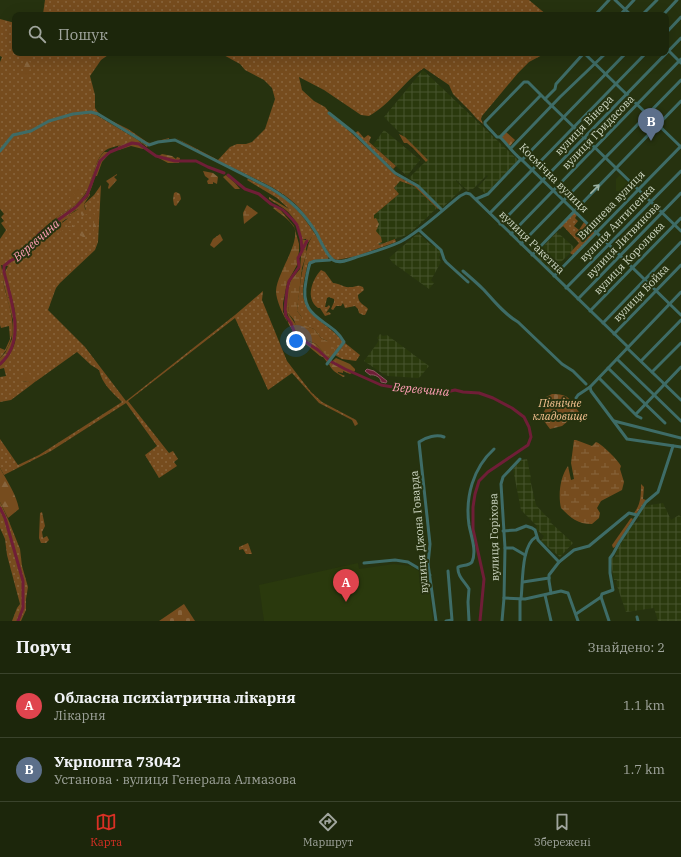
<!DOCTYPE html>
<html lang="uk">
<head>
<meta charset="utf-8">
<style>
	:root { --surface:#1c260b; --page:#293219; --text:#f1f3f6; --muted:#a0a59d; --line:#3a432c; --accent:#d93025 }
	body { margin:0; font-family:"IBM Plex Serif",serif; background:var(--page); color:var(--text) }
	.you { position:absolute; left:296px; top:341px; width:14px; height:14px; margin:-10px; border:3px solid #fff; border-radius:50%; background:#1a73e8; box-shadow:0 0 0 6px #1a73e833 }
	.badge { display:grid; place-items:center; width:26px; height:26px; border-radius:50%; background:var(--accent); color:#fff; font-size:13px; font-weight:700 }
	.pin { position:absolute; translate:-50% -33px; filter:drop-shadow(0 1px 2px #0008) }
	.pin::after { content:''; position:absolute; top:21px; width:14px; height:12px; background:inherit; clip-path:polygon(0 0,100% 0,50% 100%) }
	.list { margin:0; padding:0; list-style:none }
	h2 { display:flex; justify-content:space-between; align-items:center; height:52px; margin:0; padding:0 16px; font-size:17px }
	h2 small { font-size:13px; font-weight:400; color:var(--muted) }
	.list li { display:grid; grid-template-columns:26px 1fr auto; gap:12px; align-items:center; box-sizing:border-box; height:64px; padding:0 16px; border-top:1px solid var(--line) }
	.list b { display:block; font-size:15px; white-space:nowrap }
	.list p { margin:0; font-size:13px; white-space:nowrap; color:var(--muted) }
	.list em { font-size:13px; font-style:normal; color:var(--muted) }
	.icon { flex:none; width:22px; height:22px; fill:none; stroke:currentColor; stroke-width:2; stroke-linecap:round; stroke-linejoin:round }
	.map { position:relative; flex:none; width:681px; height:621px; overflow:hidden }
	.search { position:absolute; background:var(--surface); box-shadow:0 4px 16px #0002; left:12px; right:12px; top:12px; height:44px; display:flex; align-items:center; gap:10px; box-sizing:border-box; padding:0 14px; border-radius:8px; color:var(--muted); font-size:15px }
	.sheet { height:180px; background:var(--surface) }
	nav { display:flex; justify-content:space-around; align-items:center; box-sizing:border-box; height:56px; border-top:1px solid var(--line); background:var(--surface); font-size:11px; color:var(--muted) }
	nav a { display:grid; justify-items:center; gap:2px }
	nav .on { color:var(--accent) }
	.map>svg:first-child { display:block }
	.built { fill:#2a390d }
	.industrial { fill:url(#industrial-grid) }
	.grass { fill:url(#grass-dots) }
	.forest { fill:url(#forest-firs) }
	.wetland { fill:url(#wetland-marsh) }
	.cemetery { fill:url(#cemetery-stones) }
	.water { fill:url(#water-ripples); stroke:#8c5661 }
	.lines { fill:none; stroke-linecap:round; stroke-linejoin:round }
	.river { stroke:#6f1e37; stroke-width:3 }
	.minor { stroke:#3e6c67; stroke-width:3 }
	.oneway { stroke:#9cb2a3 }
	.labels { text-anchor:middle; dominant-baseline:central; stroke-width:4; stroke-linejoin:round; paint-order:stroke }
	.street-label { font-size:11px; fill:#ced7c3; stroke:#26320f }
	.park-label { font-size:11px; font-style:italic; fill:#f5c290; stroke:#26320f }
	.water-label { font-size:12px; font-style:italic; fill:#ff9fb5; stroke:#26320f }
</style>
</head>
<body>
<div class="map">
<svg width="681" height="621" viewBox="0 0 681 621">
	<defs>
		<pattern id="industrial-grid" width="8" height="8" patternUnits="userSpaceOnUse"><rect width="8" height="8" fill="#2a390d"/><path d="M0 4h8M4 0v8" fill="none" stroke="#48552f"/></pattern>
		<pattern id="grass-dots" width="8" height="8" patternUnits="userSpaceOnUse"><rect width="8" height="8" fill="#764c1e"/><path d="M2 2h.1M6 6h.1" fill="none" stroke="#88653d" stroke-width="1.8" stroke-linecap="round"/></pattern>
		<pattern id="forest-firs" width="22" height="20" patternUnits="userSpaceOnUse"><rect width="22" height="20" fill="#764c1e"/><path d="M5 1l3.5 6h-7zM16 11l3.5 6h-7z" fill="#88653d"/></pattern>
		<pattern id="wetland-marsh" width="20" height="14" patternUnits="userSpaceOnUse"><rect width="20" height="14" fill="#764c1e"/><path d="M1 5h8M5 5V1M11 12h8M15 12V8" fill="none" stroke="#88653d"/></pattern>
		<pattern id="cemetery-stones" width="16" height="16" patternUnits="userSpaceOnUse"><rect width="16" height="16" fill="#764c1e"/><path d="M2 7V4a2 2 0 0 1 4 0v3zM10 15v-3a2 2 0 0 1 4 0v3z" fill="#88653d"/></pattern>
		<pattern id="water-ripples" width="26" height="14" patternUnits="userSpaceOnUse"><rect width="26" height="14" fill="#6f1e37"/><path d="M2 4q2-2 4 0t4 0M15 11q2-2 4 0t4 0" fill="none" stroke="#823e52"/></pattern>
	</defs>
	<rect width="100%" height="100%" fill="#26320f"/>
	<g class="built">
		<path d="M620,175l14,15 -5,4 -3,-3h-10v-12z"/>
		<path d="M358,563l1,6 35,-5 17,2 17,11 5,44h-169l-5,-36z"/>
	</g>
	<g class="industrial">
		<path d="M423,70l95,90 -32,34 -8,-7 10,-11 -1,-1 -14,14h-2l-3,2 -12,-11v1l7,7 -21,20 -27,-26 -6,-4 18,-18 -43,-43z"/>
		<path d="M384,130l36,30 -13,16 -34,-31z"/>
		<path d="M400,181l14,5 23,22 -28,26 -30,11 -5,-16v-14l25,-21 -5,-6z"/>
		<path d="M557,232l18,16 -23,23 -17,-16z"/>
		<path d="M418,233l13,12h3l8,8 -3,4 2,5 -10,18 3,3 -5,6 -36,-26 -4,-5z"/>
		<path d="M380,334l3,2 4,-1 42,31 -9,11 -2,1 -30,-2 -5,-2 -19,-13 12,-16 3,-5 -2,-2z"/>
		<path d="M527,459l4,19 -1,1 6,26 10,11 5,4 -1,2 23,21 -13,14 -19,-16 3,-5 -8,-7 1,-3 -16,-16 -8,-41 8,-9z"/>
		<path d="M663,503l8,17 8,-5 2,2v104h-23l-4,-13 -28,4 -10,-29 1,-3h-3l-4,-22 5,-1 1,-5 16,-28 8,-3 -1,-6 5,-9z"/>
	</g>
	<g class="grass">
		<path d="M45,0h484l18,15h-508l4,-1z"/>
		<path d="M0,19l15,4v30h96l-10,7 -11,16 5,19v13l5,7 28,14 19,13 3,1 19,-5v1l-19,4h-3l-53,-31 -21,1 -45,18 -12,2 -16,17v-88l2,-5 -2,-1z"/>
		<path d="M220,53h326l-17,9 -11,11 -36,43 -1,3 2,5 -6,-5 -7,-8 -17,-17 -4,-9 -25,-17c-21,14 -32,35 -55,48l-8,-1 -37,-25 -25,-13 3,13 12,11 11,6 5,6 67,63 21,11 21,21 -1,1 -24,-23 -14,-5 -6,7 5,6 -25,21v14l5,16 16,-6 1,3 -39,14 -20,4 -5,-2c-11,-16 -19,-34 -32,-49 -17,-20 -44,-29 -67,-41 -20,-9 -39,-19 -57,-30l42,22 12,-13 7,-3h9l6,-2 13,-13 10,-30 -3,-11 -8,-8 -19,-10 -5,-6z"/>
		<path d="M93,113l55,33 -1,1 -8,-6c-8,2 -27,5 -33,9 -13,10 -12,31 -21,44 -8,13 -22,18 -33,27 -4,3 -8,7 -11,10 -10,9 -16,20 -26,27l1,1h4l10,-10 7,-5 5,-9 6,-3 4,-4 -1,-1 7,-5 2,2 -1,6 3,-7 9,-7 -2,-1 11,-7 6,2 -2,-6 10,-9 7,-10 -3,57 -3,8 -35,33 -4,5 -8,22 37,37 41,54 109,-86 28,-24 -1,9 25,61 13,17 11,14 11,10 34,18 2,4 -3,2 -3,-6 -33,-17 -27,-30 -24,17 -33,-72 -107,83 41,52 4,-2 5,8 -4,3 3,4 -18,12 -14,-23 12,-9 -31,-43 -75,48 -47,24 -4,-7v-29l18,26 21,-10 83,-53c-9,-9 -20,-18 -23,-32l-8,-5 -14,-13 -42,30 1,-1 -14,-3v3l7,1v3h2l-20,15 -11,2v-25l6,-1 -2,-8 -4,1v-3c30,-28 12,-62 5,-94l3,-6 -7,-1c2,9 2,17 4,25 7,26 15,46 -5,68v-10l5,2 5,-11 -1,-13 -8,2 -1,-3v-86l6,-9 -5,-7 3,-2 -3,-4 3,-3 -4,-5v-57l14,-17 18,-4 17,-9 24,-8z"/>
		<path d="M358,131l6,7 4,-3 3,2 -2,5 27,24 -3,3 -38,-36z"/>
		<path d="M247,178c13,7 29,13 41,23 17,15 29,36 41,55l-1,3 -14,1 -6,3c-2,8 -4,17 -5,25 -2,29 26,34 40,54l-12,17 -4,-18 -6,-3 -7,-9 -11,-4 -2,-9 -4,-5c2,-19 4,-38 9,-56 2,-8 1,-10 6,-18l-10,3c-3,-14 -9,-27 -22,-34 -4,-3 -7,-4 -11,-7v-2l20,12 -12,-11 -30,-18 1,-1z"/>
		<path d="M176,192l4,2 1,5 -5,7 -2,-1 -1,-6 1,-6z"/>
		<path d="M574,212l3,3 -2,3 3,3 -4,5 5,4 5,-8 11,11 -22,22 -3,-2 9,-10 -16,-17 -3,3 -1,-1z"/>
		<path d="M321,270l4,2 8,11c6,0 11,5 17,4 6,0 7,-3 13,0l1,3 -6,5c0,9 6,9 10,14l-3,6h-2l-4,-2 -1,-4 -3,-3 -10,2 -2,-5 -2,3h-5l-3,4 -2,-1 3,-7v-3l-5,-2 -2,1 -2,9h2l2,-2 1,2 -4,6 3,-1 2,2 -6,2 -5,-8h-2c-13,-10 -6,-28 3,-38z"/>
		<path d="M345,343l15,12 -4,6 -14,-2 -7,-4z"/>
		<path d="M641,484l3,3 -1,12 3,1 -10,14 -2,-1c7,-9 7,-18 7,-29z"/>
		<path d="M0,502l8,17 12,30 2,17 6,21 -2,12v11l-5,11h-9l5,-13 3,-4 -13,-49 -2,-16 -5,-11z"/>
		<path d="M42,512l3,14 -3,6 1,6 4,-2 2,4 -3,3h-5l-2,-5 1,-25z"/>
		<path d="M248,543l4,11h-6l-3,-5 -4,1v-3z"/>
	</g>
	<g class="forest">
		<path d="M25,53h5l-1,9 3,1v5l-3,2 2,6 -4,-1 1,5h-4l-1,-8 3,-12 -2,-2z"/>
		<path d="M506,132l9,8 -5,6 -9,-8z"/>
		<path d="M399,134l6,3 23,23 -2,2 -13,-14 -6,-5h-3z"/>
		<path d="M162,154l10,2 4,3 1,-2 3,1 -1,5h-11l-11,-6z"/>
		<path d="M203,171l10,2 5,4 -1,7 -4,-2v2h-5l-1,-3 2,-2 -4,-3z"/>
		<path d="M117,174v1l-3,2 3,3 -8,9 -1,-1 1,-4 -3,-3z"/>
		<path d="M226,175l9,8 5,6h-5l-12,-12z"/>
		<path d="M78,187l2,1v4l-2,2h-3c-2,6 -5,9 -10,13h-2z"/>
		<path d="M89,193l1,2 -6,9 1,5 1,1 2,-4 2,1 -3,7 -5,2 -3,-7 -5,2 14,-14z"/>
		<path d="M93,213l2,2 2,-2 2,1 -1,9 -3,14 -2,-11 2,-8 -3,-3z"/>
		<path d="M69,215l2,1v2l-5,1 -4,3 2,4 -1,4 -3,2v-8l-2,-2z"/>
		<path d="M376,218l3,6 -3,7 5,6 1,5 -11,5 4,-5 -1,-2h-2l1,-21z"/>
		<path d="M72,225h2l1,3 6,-1 7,6 -1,4h-4l-15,-8v-3l4,1z"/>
		<path d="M51,227l1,1c-4,5 -9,6 -12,11h1l-21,21 -2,-1 10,-8 6,-9z"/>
		<path d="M307,233l4,2 1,2 -5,7 -1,5 -3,1 -1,-10h4z"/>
		<path d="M220,234l3,6 -9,8 -4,-3 3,-6z"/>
		<path d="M291,280l-3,33 18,27 10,4 8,9 7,6 -4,3 -4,-5 -3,-1 -24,-20 -8,-13v-2l4,5 -6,-16 2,-22z"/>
		<path d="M8,287l2,1c3,26 14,37 0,64l-3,2 -2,-1 7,-14 1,-19 -6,-22v-1l2,1z"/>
		<path d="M336,358l14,6 5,5v2l-5,3 -7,-3v2l-5,-1v1l7,3 -2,1c-6,-4 -11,-6 -14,-13z"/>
		<path d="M30,374l3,5 3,2 -5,4h-2v-3l-8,-1 1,-3z"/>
		<path d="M0,468c7,13 16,26 19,41l-11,9 -8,-16z"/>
		<path d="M631,518l2,1 -18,28 -2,1 -1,-3z"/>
	</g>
	<g class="wetland">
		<path d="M134,140l5,1 3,3 -2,2 5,2 -2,1 -12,-3 -12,4 -1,-4z"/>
		<path d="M104,152h4v3l-6,7 -5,14h-2c-2,7 -4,15 -8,21 -13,20 -38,28 -54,46 -5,6 -8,14 -17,16l-1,-1 5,-4 19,-21 1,1c6,-4 8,-9 13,-14 11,-8 24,-14 32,-25 8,-13 8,-32 19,-43z"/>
		<path d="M247,205l11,8 -14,11 -1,-11z"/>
		<path d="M277,206l17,20 5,18v7l-2,14 -10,18 -4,20v9l5,11c-5,-8 -12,-23 -12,-32 1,-18 25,-49 18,-64 -5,-8 -14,-13 -21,-19z"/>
		<path d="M306,249l1,3 -5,16 -5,43 4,5 3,9 10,4 7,9 6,3 7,7 1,4 -4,7 -7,-6 -8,-9 -9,-4 -9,-8 -4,-12 -6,-7 2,-28 1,-5 9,-11 1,-13 2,-6z"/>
		<path d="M2,268l1,2h2l5,29 -2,-2 -1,1 -5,-23z"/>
		<path d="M10,352l-1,4 -9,10v-8l5,-5 2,1z"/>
		<path d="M574,440h2l16,6 4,-4c6,2 22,18 25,24l-1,3 4,13 -2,8 -21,11 -4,7 3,5 -1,5 -7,6c-15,0 -21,-6 -31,-16 -3,-13 -1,-31 7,-42l3,14 3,-1 -3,-16z"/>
	</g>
	<g class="cemetery">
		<path d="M552,394c17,0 18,5 27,18l-17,14 -12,3 -9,-12 5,-9 -6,-8z"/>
		<path d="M184,604l11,17h-36z"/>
	</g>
	<path class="water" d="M367,369l7,2 13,10 -1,2 -5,-1c0,-5 -7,-8 -11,-7l-5,-4z"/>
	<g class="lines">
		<g class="river">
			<path d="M228,175l17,14 14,5 12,10 12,6 10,10 4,5 4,14 1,12 -4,7 1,9 -10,14 -2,9 -2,19 1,7 5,7 3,8 6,7 18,12 12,11 15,8 36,16 34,6 27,2 13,-3 8,2 16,1 14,5 19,10 12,9 5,10 2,10 -3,8 -40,27 -9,9 -4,13 -2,13v22l11,50 -4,42"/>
			<path d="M302,250l5,-9"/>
			<path d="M0,364c27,-23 11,-64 4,-92v-6l6,-5 10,-5 20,-23 36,-26 11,-12 13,-34 10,-9 22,-9 7,1 17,12 19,5h21l12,6 16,6"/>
			<path d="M0,508l5,10 18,63v27l-5,13"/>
		</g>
		<g class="minor">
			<path d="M615,0l16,15"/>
			<path d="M595,15l14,-15"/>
			<path d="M620,15l14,-15"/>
			<path d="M642,15l15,-15"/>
			<path d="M663,15l14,-15"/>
			<path d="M666,33l15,-16"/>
			<path d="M666,48l15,15"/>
			<path d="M584,53l97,94"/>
			<path d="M541,95l-41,42h-3l-12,-13v-2l39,-40h4l22,22 131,127"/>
			<path d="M545,99l10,-10 1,-5 28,-31"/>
			<path d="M329,113l24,19 42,41 23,13 24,24"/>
			<path d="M500,137c8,8 13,16 22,23l159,155"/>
			<path d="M511,148l49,-51 46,-44"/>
			<path d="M0,151l13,-16 18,-4 18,-10 24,-7 18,-2 7,2 51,31 9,-3 17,-2 95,48c21,12 34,25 47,46 4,8 9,20 16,26 6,4 15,0 21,-2 15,-5 31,-9 46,-16 22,-12 41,-31 60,-46l6,-3 4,1 158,153"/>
			<path d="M522,160l104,-107"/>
			<path d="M476,199l12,-5 33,-35"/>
			<path d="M490,213l156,-160"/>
			<path d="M500,224l181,-186"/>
			<path d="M419,230l22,20 3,9 2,3 22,20"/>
			<path d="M511,234l170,-175"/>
			<path d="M521,244l160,-164"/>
			<path d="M532,255l149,-154"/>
			<path d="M463,271c7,6 14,12 21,19 10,11 20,24 34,32l44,42 11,7 13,13"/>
			<path d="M554,276l127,-130"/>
			<path d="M566,288l115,-117"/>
			<path d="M578,299l103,-106"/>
			<path d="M590,311l91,-93"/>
			<path d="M603,323l78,-81"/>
			<path d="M614,334l67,-69"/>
			<path d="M627,348l54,52"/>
			<path d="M617,359l64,62"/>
			<path d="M641,361l40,-41"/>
			<path d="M327,364l17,-22c-14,-25 -46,-21 -38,-61 1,-6 2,-12 4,-18l5,-2 15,-1 2,-1"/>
			<path d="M608,368l57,55"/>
			<path d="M652,372l29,-29"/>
			<path d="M599,378l38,38 4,2"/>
			<path d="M590,387l1,4 36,48 54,8"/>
			<path d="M576,398l2,-3 12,-8 91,-95"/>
			<path d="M636,414l45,-47"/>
			<path d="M614,421l67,17"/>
			<path d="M503,531l13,-1 10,-4 6,2 3,2 3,10 21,22"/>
			<path d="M505,548h8l12,7"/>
			<path d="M364,563l31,-3 13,2 22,13"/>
			<path d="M523,582l26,-4"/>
			<path d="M551,593l-2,-12v-6l10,-13 15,-12 15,-4 40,-33 8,2"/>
			<path d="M545,595l6,26"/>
			<path d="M601,597l8,24"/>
			<path d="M504,598l21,1 36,-8 7,2 10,28"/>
			<path d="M520,599v22"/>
			<path d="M521,599c2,-16 0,-54 15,-62"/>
			<path d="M576,614l25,-17 1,-3 11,-4 -3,-17v-15l3,-4 6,-11 27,-41 12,-10 15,-46"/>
			<path d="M637,617l1,4"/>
			<path d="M436,621l-8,-57 2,-20 -11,-102c7,-5 18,-8 25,-5"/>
			<path d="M446,621l6,-1 -4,-49"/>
			<path d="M469,621l-1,-19 1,-13c-4,-7 -12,-13 -11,-22 4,-2 11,-1 14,-5 5,-11 -1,-26 -3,-37 -4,-28 4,-57 25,-76"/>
			<path d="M502,621l2,-23 1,-50 -4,-64 2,-7 17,-18"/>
		</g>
	</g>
	<defs><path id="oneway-shaft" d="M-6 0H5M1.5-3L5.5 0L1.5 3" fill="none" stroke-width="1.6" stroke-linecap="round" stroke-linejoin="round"/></defs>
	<use class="oneway" href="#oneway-shaft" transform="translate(595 189) rotate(-45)"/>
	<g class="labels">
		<g class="street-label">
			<text transform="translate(584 125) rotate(-46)">вулиця Вінера</text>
			<text transform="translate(598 132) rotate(-46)">вулиця Гридасова</text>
			<text transform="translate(554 178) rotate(45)">Космічна вулиця</text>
			<text transform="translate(611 205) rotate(-46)">Вишнева вулиця</text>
			<text transform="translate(617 223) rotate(-46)">вулиця Антипенка</text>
			<text transform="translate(623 240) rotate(-46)">вулиця Литвинова</text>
			<text transform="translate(532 242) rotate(44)">вулиця Ракетна</text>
			<text transform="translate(629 258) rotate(-46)">вулиця Королюка</text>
			<text transform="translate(641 293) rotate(-46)">вулиця Бойка</text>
			<text transform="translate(419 532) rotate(-95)">вулиця Джона Говарда</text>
			<text transform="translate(494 537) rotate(-91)">вулиця Горіхова</text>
		</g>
		<g class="park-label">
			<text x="560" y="403">Північне<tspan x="560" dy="13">кладовище</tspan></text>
		</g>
		<g class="water-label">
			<text transform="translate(36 240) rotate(-41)">Веревчина</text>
			<text transform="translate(421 389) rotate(5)">Веревчина</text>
		</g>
	</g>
</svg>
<div class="you"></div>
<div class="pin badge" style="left:346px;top:602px;background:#e0444e">A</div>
<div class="pin badge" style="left:651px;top:141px;background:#5c6f8a">B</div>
<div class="search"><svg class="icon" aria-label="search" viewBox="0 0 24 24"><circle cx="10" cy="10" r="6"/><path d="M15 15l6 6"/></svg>Пошук</div>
</div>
<section class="sheet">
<h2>Поруч<small>Знайдено: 2</small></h2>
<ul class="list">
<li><span class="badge" style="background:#e0444e">A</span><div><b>Обласна психіатрична лікарня</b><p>Лікарня</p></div><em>1.1 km</em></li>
<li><span class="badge" style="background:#5c6f8a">B</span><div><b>Укрпошта 73042</b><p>Установа · вулиця Генерала Алмазова</p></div><em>1.7 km</em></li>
</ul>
</section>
<nav>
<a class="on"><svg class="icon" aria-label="map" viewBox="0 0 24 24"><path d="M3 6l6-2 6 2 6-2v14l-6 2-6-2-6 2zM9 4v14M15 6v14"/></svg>Карта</a>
<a><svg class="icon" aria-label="directions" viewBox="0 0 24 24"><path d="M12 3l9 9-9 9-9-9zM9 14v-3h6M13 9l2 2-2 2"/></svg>Маршрут</a>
<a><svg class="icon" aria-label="saved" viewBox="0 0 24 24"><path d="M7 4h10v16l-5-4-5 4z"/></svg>Збережені</a>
</nav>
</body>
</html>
